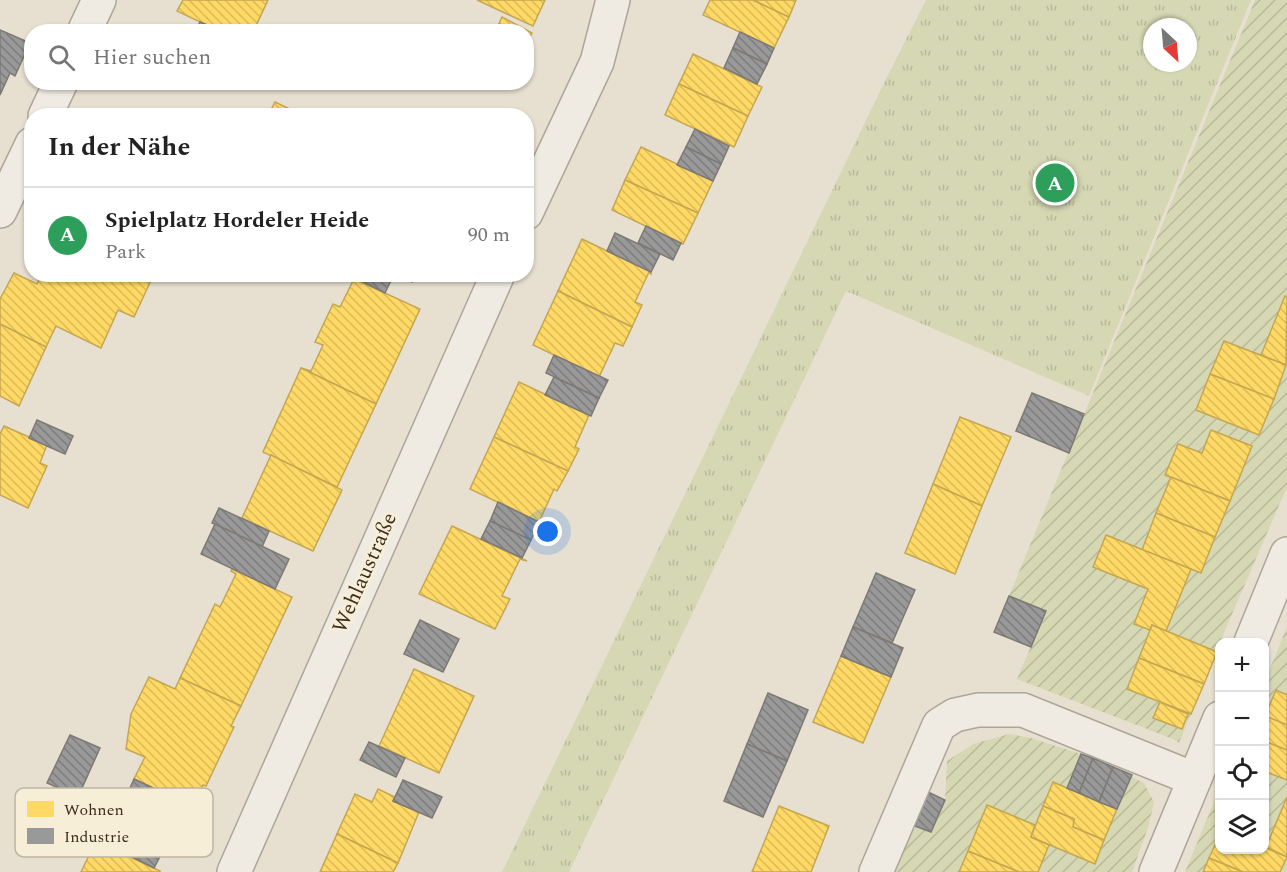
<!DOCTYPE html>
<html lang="de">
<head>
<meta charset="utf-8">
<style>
	:root { --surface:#fff; --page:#f6f6f6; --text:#222; --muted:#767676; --line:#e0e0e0; --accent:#b45309 }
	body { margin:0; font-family:Spectral,serif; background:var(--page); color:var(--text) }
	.controls { position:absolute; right:18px; bottom:18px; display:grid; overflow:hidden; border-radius:12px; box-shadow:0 2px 4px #0004 }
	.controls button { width:54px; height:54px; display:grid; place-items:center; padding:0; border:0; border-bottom:2px solid var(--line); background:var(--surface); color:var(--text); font:30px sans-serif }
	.compass { position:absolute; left:1143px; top:18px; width:54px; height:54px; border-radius:50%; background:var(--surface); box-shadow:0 2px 4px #0004; rotate:154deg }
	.you { position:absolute; left:548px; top:532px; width:21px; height:21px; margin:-15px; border:4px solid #fff; border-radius:50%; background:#1a73e8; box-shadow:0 0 0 9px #1a73e833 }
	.badge { display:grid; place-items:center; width:39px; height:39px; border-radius:50%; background:var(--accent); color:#fff; font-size:20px; font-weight:700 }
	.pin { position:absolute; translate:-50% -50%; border:3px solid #fff; box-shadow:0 2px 6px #0006 }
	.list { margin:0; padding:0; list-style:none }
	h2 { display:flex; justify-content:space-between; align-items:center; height:78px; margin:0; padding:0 24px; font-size:26px }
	h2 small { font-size:20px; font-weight:400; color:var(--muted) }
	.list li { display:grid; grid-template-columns:39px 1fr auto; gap:18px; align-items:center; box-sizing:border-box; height:96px; padding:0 24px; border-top:2px solid var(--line) }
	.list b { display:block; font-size:22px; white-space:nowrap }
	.list p { margin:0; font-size:20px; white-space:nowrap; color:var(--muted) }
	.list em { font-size:20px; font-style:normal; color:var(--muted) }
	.icon { flex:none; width:33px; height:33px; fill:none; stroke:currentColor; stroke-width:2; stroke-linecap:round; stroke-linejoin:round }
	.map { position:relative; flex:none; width:1287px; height:872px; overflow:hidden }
	.search { position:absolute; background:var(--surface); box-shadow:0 2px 4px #0004; left:24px; top:24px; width:510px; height:66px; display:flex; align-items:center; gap:15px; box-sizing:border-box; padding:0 21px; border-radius:24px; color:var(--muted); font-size:22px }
	.panel { position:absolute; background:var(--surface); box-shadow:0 2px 4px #0004; left:24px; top:108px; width:510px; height:174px; border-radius:24px }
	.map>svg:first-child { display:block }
	.grass { fill:url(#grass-tufts); fill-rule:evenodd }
	.garden { fill:url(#garden-furrows) }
	.homes { fill:url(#homes-back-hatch); stroke:#c5a651; stroke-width:1.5 }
	.industry { fill:url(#industry-back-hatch); stroke:#7d7975; stroke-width:1.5 }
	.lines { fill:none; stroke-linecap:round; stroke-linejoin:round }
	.street-casing { stroke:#ada599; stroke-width:36 }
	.street { stroke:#efebe3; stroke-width:33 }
	.labels { text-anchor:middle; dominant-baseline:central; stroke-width:6; stroke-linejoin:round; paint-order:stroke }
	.street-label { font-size:21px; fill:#3d2e20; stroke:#f7eed8 }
	.key { fill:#f7eed8; stroke:#bfb4a1; stroke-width:1.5 }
	.key-label { font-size:16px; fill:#3d2e20 }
</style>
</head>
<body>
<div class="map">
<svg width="1287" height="872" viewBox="0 0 1287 872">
	<defs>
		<pattern id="grass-tufts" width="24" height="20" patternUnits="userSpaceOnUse" patternTransform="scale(1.5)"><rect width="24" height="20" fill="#d6d7b3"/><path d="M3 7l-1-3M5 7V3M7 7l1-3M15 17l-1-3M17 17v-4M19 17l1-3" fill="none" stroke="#b9b99a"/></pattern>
		<pattern id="garden-furrows" width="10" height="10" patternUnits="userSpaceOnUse" patternTransform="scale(1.5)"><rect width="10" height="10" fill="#d6d7b3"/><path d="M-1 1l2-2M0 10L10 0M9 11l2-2" fill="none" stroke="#b9b99a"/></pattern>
		<pattern id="homes-back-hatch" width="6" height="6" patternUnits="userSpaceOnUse" patternTransform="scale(1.5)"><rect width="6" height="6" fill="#ffd966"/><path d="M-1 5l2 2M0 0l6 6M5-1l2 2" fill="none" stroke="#dbbb58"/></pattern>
		<pattern id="industry-back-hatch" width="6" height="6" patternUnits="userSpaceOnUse" patternTransform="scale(1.5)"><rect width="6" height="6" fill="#999"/><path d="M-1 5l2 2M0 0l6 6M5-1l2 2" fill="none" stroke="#7e7d7c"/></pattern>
	</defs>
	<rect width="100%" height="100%" fill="#e7e0d1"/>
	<path class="grass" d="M926,0h325l-162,396 -243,-105 -277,581h-67l384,-793zM1152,27h36v36h-36z"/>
	<g class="garden">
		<path d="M1255,0h32v487l-67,155 -41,101 -6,-4 -156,-60 29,-68 -37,-15z"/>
		<path d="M1287,627v245h-102l34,-82 1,60h44l1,-169z"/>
		<path d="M1009,734l22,4 50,16 11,8 21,5 31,16 10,19 -6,26 -16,44h-238l20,-46 17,5 14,-31 2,-39 26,-17z"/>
	</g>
	<g class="homes">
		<path d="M183,0h85l-15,32h-32l-44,-21z"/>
		<path d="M477,0h68l-12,26z"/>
		<path d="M710,0h43l36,17 -15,31 -71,-33z"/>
		<path d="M753,0h43l-7,17z"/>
		<path d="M502,17l30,16 -6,10v-11h-31z"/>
		<path d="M693,54l69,33 -14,29 -69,-32z"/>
		<path d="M679,84l69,32 -14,31 -69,-32z"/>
		<path d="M275,102l29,14h-36z"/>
		<path d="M641,147l72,34 -15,32 -73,-33z"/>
		<path d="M625,180l73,33 -15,31 -71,-34z"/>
		<path d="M582,239l69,33v2l-2,-2 -14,30 7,3 -10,22 -74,-36z"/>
		<path d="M14,273l23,11 4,-10h9l6,3 1,-3h92l4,2 -19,41 -16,-7 -17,38 -45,-22 -10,21 -46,-23v-25z"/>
		<path d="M354,279l66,30 -44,95 -75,-36 10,3 12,-26 -8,-3 18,-38 7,3z"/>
		<path d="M558,291l74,36 -9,19 -8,-3 -15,32v2l-67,-32z"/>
		<path d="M1285,296l2,1 -1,68 -25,-10z"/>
		<path d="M0,324l46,23 -27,59 -19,-10z"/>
		<path d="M1224,341l62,24 -12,34 -64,-25z"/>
		<path d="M301,368l75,36 -39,83 -74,-35z"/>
		<path d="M1210,374l64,25 -15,36 -63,-25z"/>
		<path d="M519,382l70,33 -14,32 4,2 -11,22 -74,-34z"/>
		<path d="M960,417l51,20 -29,69 -49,-22z"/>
		<path d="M4,426l43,19 -7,18 7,3 -19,42 -28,-13v-61z"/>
		<path d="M1211,430l41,16 -22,55 -65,-26 13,-31 24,9z"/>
		<path d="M494,437l74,34 -11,20 -3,-2 -15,33 -69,-33z"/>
		<path d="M271,455l71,35 -29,61 -71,-33z"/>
		<path d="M1171,477l59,24 -15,36 -59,-24z"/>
		<path d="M933,484l49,22 -27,68 -50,-21z"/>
		<path d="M1156,513l59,24 -14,36 -59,-23z"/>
		<path d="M452,526l75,35 -7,-2 -18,37 8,3 -15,30 -76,-35z"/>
		<path d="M1106,535l85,34 -25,62 -14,-6 -2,5 -16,-6 14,-35 -55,-22z"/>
		<path d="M232,569l60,28 -51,109 -61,-28 35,-74 5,3 16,-33 -5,-3z"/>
		<path d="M1152,625l65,27 -13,32 -65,-26z"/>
		<path d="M841,656l50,21 -28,66 -50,-21z"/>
		<path d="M1139,658l65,26 -13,30 -64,-25z"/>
		<path d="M414,669l60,27 -35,77 -60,-27z"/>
		<path d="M149,677l26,12 5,-11 61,28 -10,20 3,1 -28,59 -3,-1 -10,22 -59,-28 11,-22 -19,-8 5,-35z"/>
		<path d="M1276,690l11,5v30l-22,-9z"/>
		<path d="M1160,702l28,12 -6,15 -29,-11z"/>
		<path d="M1265,716l22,9v25l-23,-9z"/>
		<path d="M1264,741l23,9v30l-23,-9z"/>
		<path d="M1053,782l64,27 -13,31 -31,-13 1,-8 -31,-13z"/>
		<path d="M378,789l17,8 -2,4 26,11 -21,51 -61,-29 18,-40 17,8z"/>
		<path d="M1287,797v60l-21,-10z"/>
		<path d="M987,805l48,20 -4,12 18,8 -11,27h-19l-51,-21z"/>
		<path d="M779,806l50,20 -18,46h-59z"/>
		<path d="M1043,806l31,13 -1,8 31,13 -9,24 -64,-27z"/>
		<path d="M337,834l61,29 -5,9h-73z"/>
		<path d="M1220,834v16h44v-3l23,10 -7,15h-37l-34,-14z"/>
		<path d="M96,841l64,30v1h-79z"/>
		<path d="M968,851l51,21h-60z"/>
		<path d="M1209,858l34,14h-40z"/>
	</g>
	<g class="industry">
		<path d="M200,22l19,8 -1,2h-23z"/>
		<path d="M0,30l30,13 -15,33 -5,-3 -10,22z"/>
		<path d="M740,32l34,16 -7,16 -34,-16z"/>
		<path d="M733,48l34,16 -10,20 -33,-16z"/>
		<path d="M133,109l14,7h-18z"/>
		<path d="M695,129l34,17 -8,18 -35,-17z"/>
		<path d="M686,147l35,17 -8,17 -36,-16z"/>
		<path d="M646,226l35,17 -8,17 -35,-17z"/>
		<path d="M615,233l45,21 -9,18 -44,-21z"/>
		<path d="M348,274h46l-9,19z"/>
		<path d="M396,274h19l-3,8z"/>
		<path d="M554,355l54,25 -9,18 -53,-25z"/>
		<path d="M554,377l45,21 -8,18 -46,-21z"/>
		<path d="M1032,393l52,21 -15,39 -53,-22z"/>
		<path d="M37,420l36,16 -8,18 -36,-16z"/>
		<path d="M498,502l41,20 -8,18 -41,-19z"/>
		<path d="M219,508l50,23 -7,16 -50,-24z"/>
		<path d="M490,521l41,19 -9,18 -41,-19z"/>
		<path d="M215,524l74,35 -14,30 -74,-35z"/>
		<path d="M876,573l39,17 -23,53 -39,-16z"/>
		<path d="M1009,596l37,15 -15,36 -37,-15z"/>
		<path d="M420,620l39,19 -16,33 -39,-18z"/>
		<path d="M853,627l50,21 -12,29 -50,-21z"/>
		<path d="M768,693l40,17 -21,51 -40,-17z"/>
		<path d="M70,735l30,13 -22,49 -31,-14z"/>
		<path d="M369,742l36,16 -9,19 -36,-17z"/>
		<path d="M747,744l40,17 -24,56 -39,-16z"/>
		<path d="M1081,754l12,4 -14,35 -12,-5z"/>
		<path d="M1093,758l20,9 -14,35 -20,-9z"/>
		<path d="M1113,767l19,8 -15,34 -18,-7z"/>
		<path d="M134,779l62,29 -9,17 -61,-28z"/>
		<path d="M403,780l39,17 -10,21 -39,-17z"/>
		<path d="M928,792l17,8 -14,32 -16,-6z"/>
		<path d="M126,821l42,20 -14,27 -40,-20z"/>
	</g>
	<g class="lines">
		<defs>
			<g id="street">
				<path d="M84,32l15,-32"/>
				<path d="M45,116l16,-34"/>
				<path d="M0,211l32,-67"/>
				<path d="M526,213l71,-151 16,-62"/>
				<path d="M1251,642l36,-88"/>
				<path d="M234,872l264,-598"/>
				<path d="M876,872l63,-147 16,-10 23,-5h45l171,69"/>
				<path d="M1156,872l64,-154"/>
			</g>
		</defs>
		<use href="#street" class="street-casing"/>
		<use href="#street" class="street"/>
	</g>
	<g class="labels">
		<g class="street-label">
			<text transform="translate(365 573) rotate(-66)">Wehlaustraße</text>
		</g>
	</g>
	<rect x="15" y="788" width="198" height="69" rx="9" class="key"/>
	<rect x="27" y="801" width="27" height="16" fill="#ffd966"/>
	<rect x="27" y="828" width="27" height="16" fill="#999"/>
	<g class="key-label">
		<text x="64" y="815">Wohnen</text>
		<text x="64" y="842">Industrie</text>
	</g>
</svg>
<div class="controls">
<button>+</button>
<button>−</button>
<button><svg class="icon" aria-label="locate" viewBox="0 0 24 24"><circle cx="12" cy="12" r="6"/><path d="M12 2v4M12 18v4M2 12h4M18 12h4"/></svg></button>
<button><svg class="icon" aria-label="layers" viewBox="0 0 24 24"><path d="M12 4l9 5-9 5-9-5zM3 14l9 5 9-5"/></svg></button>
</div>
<svg class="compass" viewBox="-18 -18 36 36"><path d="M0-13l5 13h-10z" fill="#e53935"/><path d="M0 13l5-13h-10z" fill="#767676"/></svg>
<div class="you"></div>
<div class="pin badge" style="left:1055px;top:183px;background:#2e9e5b">A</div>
<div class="search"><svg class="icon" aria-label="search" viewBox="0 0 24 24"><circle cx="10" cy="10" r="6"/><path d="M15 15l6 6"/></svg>Hier suchen</div>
<section class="panel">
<h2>In der Nähe<small></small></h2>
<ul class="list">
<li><span class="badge" style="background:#2e9e5b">A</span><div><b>Spielplatz Hordeler Heide</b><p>Park</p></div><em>90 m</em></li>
</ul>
</section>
</div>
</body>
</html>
